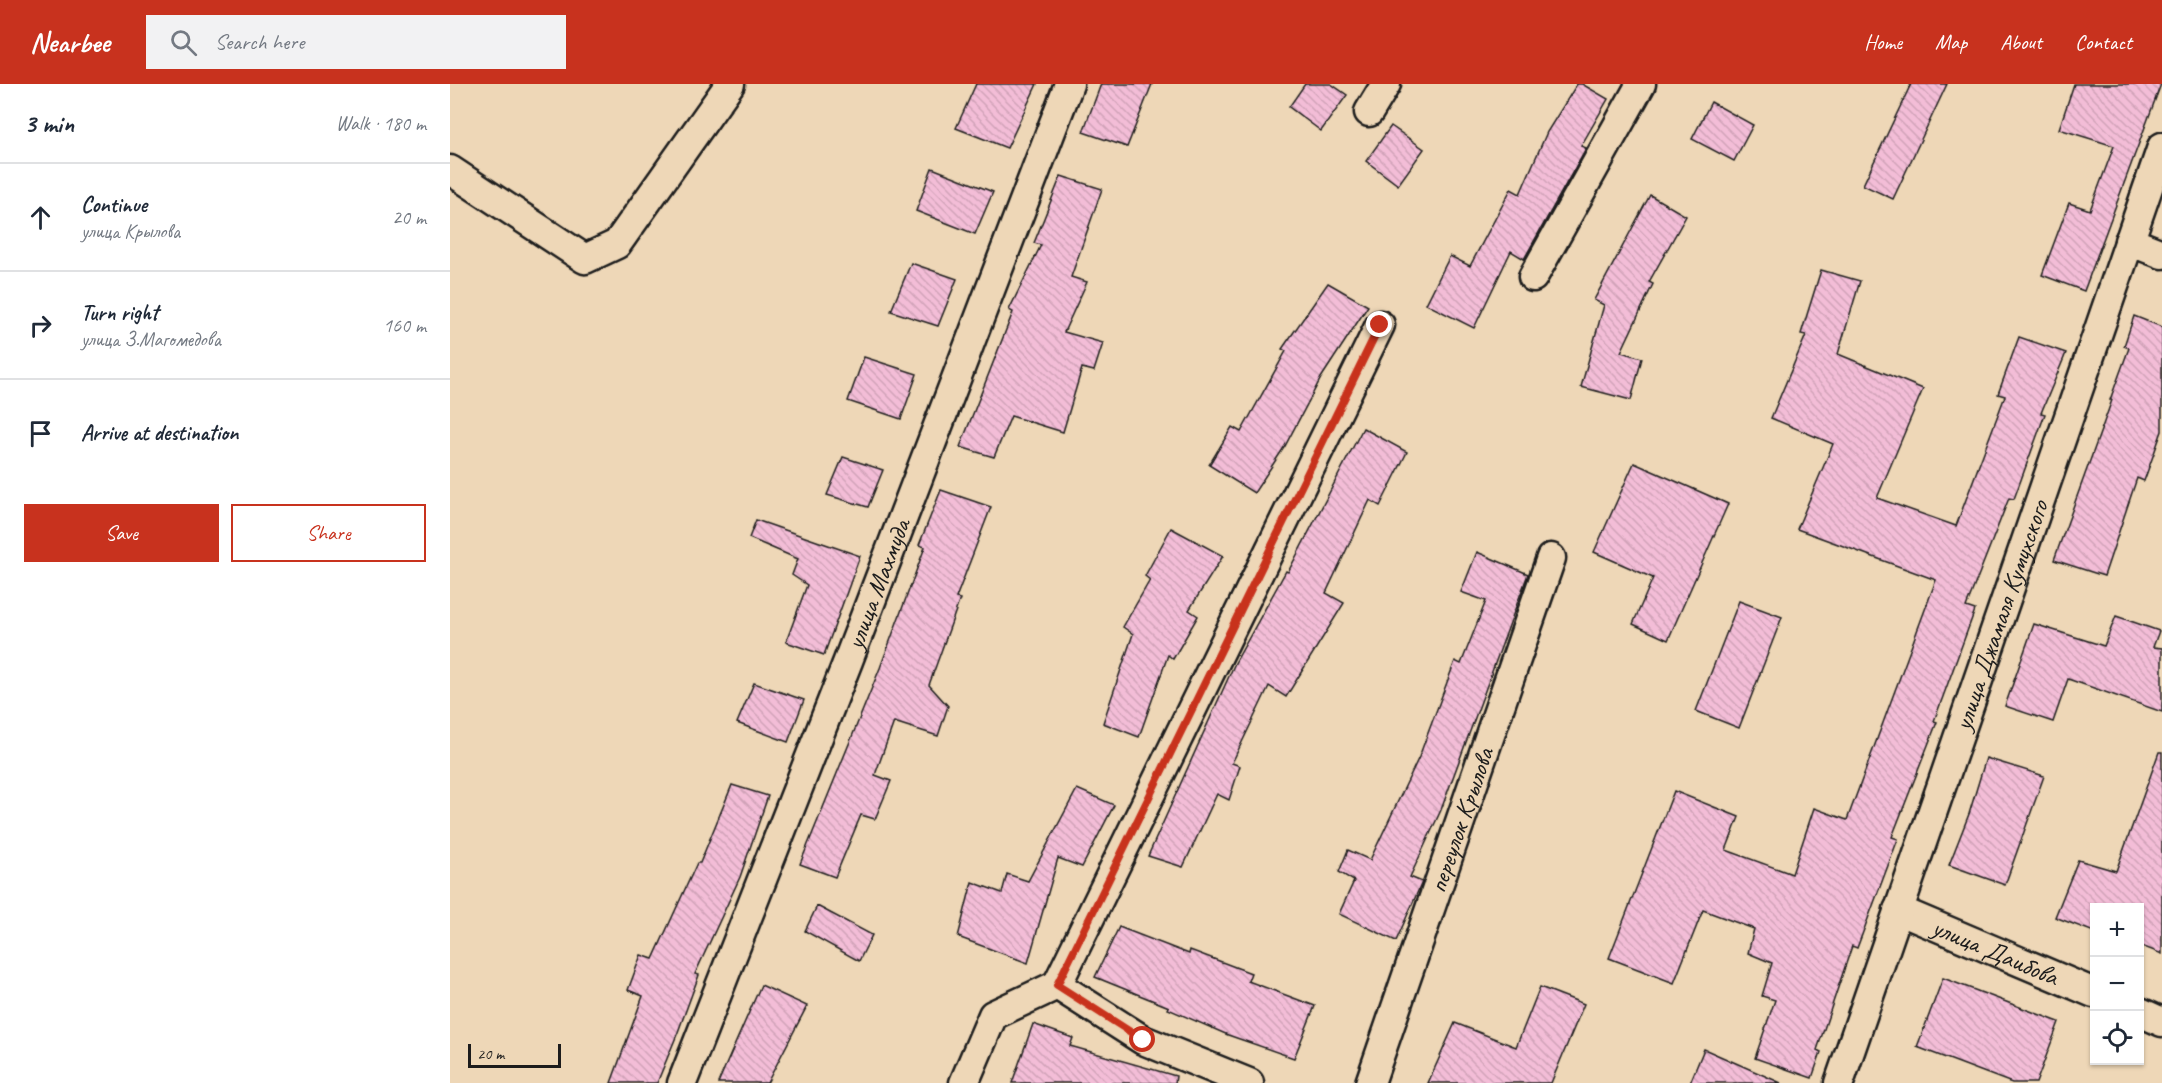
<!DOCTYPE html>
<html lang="en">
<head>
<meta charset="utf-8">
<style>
	:root { --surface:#fff; --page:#f2f2f3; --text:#1f2937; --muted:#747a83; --line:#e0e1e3; --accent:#c8321e }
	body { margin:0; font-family:Caveat,sans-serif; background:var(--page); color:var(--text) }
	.controls { position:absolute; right:18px; bottom:18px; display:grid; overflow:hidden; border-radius:0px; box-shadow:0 2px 4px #0004 }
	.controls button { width:54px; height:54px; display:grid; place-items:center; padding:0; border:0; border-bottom:2px solid var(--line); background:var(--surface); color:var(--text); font:30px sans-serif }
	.scale { position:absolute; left:18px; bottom:15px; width:93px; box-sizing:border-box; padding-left:6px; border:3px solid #1c1c1c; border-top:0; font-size:16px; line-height:21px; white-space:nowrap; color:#1c1c1c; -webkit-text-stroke:4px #eed7b7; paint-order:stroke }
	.stop { position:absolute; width:18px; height:18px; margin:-14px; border:4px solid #c8321e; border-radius:50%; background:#fff }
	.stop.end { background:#c8321e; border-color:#fff; box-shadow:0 2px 6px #0008 }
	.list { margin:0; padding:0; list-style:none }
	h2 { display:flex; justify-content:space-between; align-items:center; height:78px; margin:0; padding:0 24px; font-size:26px }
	h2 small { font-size:20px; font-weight:400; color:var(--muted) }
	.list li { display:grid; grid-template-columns:39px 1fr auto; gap:18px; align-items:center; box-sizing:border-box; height:108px; padding:0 24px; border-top:2px solid var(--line) }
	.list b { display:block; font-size:22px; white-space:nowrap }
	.list p { margin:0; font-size:20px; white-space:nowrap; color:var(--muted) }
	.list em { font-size:20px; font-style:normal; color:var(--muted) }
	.actions { display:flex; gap:12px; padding:18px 24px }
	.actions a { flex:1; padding:14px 0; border:2px solid var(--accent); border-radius:0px; text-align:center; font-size:21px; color:var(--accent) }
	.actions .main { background:var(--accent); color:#fff }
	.icon { flex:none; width:33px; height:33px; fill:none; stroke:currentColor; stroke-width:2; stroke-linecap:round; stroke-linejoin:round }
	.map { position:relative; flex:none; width:1712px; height:999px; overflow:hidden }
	header { display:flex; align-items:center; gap:36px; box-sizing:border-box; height:84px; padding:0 30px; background:var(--accent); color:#fff }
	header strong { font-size:28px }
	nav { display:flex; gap:33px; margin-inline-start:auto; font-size:21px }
	.search { width:420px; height:54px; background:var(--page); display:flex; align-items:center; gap:15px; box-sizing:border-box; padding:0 21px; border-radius:0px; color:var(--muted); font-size:22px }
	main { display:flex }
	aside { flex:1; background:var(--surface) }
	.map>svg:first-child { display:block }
	.building { fill:url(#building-back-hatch); stroke:#1c1c1c; stroke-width:1.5 }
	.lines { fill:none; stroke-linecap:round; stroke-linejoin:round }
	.minor-casing { stroke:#1c1c1c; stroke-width:33 }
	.minor { stroke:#eed7b7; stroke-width:28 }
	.route { stroke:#c8321e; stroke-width:8 }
	.labels { text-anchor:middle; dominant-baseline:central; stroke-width:4.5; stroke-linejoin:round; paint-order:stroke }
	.street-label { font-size:26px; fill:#1c1c1c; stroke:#eed7b7 }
</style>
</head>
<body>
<header>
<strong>Nearbee</strong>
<div class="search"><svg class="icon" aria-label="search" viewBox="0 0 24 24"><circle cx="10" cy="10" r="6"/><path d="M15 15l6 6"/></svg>Search here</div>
<nav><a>Home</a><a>Map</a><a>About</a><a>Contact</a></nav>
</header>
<main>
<aside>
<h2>3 min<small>Walk · 180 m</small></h2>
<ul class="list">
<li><svg class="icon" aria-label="ahead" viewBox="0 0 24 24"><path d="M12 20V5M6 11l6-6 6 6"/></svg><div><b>Continue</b><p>улица Крылова</p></div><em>20 m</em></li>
<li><svg class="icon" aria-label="right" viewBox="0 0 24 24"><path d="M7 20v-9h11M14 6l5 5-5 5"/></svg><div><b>Turn right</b><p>улица З.Магомедова</p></div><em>160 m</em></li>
<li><svg class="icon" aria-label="arrive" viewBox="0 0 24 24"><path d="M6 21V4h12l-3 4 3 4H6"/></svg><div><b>Arrive at destination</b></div></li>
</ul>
<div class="actions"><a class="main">Save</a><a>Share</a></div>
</aside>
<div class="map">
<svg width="1712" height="999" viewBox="0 0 1712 999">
	<defs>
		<pattern id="building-back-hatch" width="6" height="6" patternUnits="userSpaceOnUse" patternTransform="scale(1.5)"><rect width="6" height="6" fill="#f3bdd7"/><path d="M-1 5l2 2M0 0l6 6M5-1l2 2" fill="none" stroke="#d0a2b8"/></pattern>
	</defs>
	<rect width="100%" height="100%" fill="#eed7b7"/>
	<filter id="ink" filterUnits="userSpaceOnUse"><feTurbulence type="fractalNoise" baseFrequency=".0167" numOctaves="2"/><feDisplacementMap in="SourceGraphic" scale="12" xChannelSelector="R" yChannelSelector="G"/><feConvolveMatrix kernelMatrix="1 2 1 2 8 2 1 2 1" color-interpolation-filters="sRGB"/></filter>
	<g filter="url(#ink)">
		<g class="building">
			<path d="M526,0h61l-30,64 -51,-20z"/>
			<path d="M651,0h51l-25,63 -44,-15z"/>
			<path d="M855,0h26l16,11 -26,36 -32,-24z"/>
			<path d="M1127,0h5l26,15 -27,47 5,2 -62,111 -13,-8 -37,77 -48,-24 24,-48 20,10 41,-77 9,5 27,-62z"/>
			<path d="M1461,0h36l-54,115 -30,-14z"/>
			<path d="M1624,0h87l-77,207 -42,-16 27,-72 21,7 24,-64 -55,-17z"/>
			<path d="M1261,18l42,23 -19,36 -42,-22z"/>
			<path d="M941,42l33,23 -26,36 -32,-24z"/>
			<path d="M482,84l61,24 -18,42 -59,-23z"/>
			<path d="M611,92l41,13 -31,88 16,5 -23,50 39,11 -9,28 -12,-3 -19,64 -52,-16 -17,41 -34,-10 53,-135 -4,-2 32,-65 -7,-2z"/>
			<path d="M1200,111l36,21 -37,66 4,2 -32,68 21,6 -11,42 -50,-13 23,-82 -10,-5z"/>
			<path d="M461,179l46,16 -19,47 -47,-15z"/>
			<path d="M1371,186l39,11 -22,73 85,35 -46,109 79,28 49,-130 -7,-2 21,-57 47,16 -25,60 4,1 -31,85 -5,-1 -43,109 9,3 -41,111 3,1 -45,115 6,2 -41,109 -5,-2 -35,104 4,2 -9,26 -57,-20 20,-58 -13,-4 10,-33 -24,-10 6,-24 -51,-19 -29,73 -65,-25 65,-167 65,26 -13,33 66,24 22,-66 33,12 89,-240 -139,-51 36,-85 -62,-26 35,-83 -5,-1z"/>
			<path d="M878,199l40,23 -47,72 -36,68 -31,47 -45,-28 23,-38 9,5 45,-81 -4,-2z"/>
			<path d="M1684,232l28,11v104l-18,50 -7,-3 -33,98 -50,-16 58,-160h-2l19,-52 -5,-2z"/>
			<path d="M414,273l53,17 -16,45 -53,-18z"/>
			<path d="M913,344l44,24 -27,54 -10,-6 -44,93 18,10 -58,94 -17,-11 -37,77 8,3 -11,34 -12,-6 -34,73 -35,-11 87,-193 51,-92 2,1z"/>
			<path d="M393,373l40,13 -15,37 -41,-12z"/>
			<path d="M1184,379l94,41 -60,136 -35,-16 20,-46 -59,-26z"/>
			<path d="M491,406l50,17 -35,91 4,1 -31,86 19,21 -10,30 -44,-14 -19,53 16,6 -16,38 -14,-4 -26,62 -35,-13 80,-196 45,-121 -6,-2z"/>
			<path d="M306,436l104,36 -36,99 -38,-13 21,-57 -15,-10 6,-16 -49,-21z"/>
			<path d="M721,444l52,28 -34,54 9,6 -25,43 -5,-4 -29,82 -36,-14 30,-89 -10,-7 27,-47 -5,-4z"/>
			<path d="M1027,468l51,22 -87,236 -31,67 12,5 -26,59 -57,-27 15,-33 -15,-9 9,-22 22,10 49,-103 36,-96 6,3 25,-63 -25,-9z"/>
			<path d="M1289,517l43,16 -43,111 -43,-17z"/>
			<path d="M1666,532l43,15 -6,16 9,1v64l-94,-33 -15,43 -48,-16 29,-82 70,22z"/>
			<path d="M304,599l50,17 -16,42 -51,-19z"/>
			<path d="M1709,668h3v202l-23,-9v-37h-45v24l-39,-15 23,-57 38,11z"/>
			<path d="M1536,674l58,18 -39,109 -56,-20 20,-51z"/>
			<path d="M282,701l36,11 -28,81 -45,97 4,1 -21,57 -21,51h-46l32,-87 -15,-6 13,-35 12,4 44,-96h3z"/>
			<path d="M627,705l37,16 -32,62 -24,-9 -30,105 -70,-26 14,-55 30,11 5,-19 21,7z"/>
			<path d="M367,822l55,29 -13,26 -54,-30z"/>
			<path d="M669,843l70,27 1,-4 61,23 -3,8 67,25 -21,52 -66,-23 -60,-26 1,-2 -74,-30z"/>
			<path d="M1493,894l116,44 -23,61h-24l-95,-36z"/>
			<path d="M311,901l46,21 -40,77h-49z"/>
			<path d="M1090,903l44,17 -33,79h-123l27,-60 61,24z"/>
			<path d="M583,940l40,14 -3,8 106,30 -1,7h-163z"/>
			<path d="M1254,965l77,34h-91z"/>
		</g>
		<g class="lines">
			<defs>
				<g id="minor">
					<path d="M919,28l17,-28"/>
					<path d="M0,86l135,89 32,-15 113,-160"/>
					<path d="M1679,157l33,13"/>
					<path d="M1083,193l108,-193"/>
					<path id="s1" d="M1448,826l196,83"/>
					<path d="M607,901l323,-660"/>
					<path d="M607,901l86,55 106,43"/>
					<path d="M1690,928l22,10"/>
					<path id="s2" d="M232,999l166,-422 221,-577"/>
					<path d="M514,999l29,-68 64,-30"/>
					<path id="s3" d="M920,999l181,-525"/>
					<path id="s4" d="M1389,999l323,-936"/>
				</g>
			</defs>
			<use href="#minor" class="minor-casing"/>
			<use href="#minor" class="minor"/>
		</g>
	</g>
	<g class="lines" filter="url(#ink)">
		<path class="route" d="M693,956l-86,-55 323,-660"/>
	</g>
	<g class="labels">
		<g class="street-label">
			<text stroke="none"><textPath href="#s2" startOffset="536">улица Махмуда</textPath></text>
			<text stroke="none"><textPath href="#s4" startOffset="495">улица Джамаля Кумухского</textPath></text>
			<text stroke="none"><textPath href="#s3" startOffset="278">переулок Крылова</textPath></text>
			<text stroke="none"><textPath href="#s1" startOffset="106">улица Даибова</textPath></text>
		</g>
	</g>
</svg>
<div class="controls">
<button>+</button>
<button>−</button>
<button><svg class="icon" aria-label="locate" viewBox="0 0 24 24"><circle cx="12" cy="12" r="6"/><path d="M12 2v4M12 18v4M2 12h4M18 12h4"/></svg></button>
</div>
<div class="scale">20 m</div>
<div class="stop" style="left:693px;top:956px"></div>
<div class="stop end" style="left:930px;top:241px"></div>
</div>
</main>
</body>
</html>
